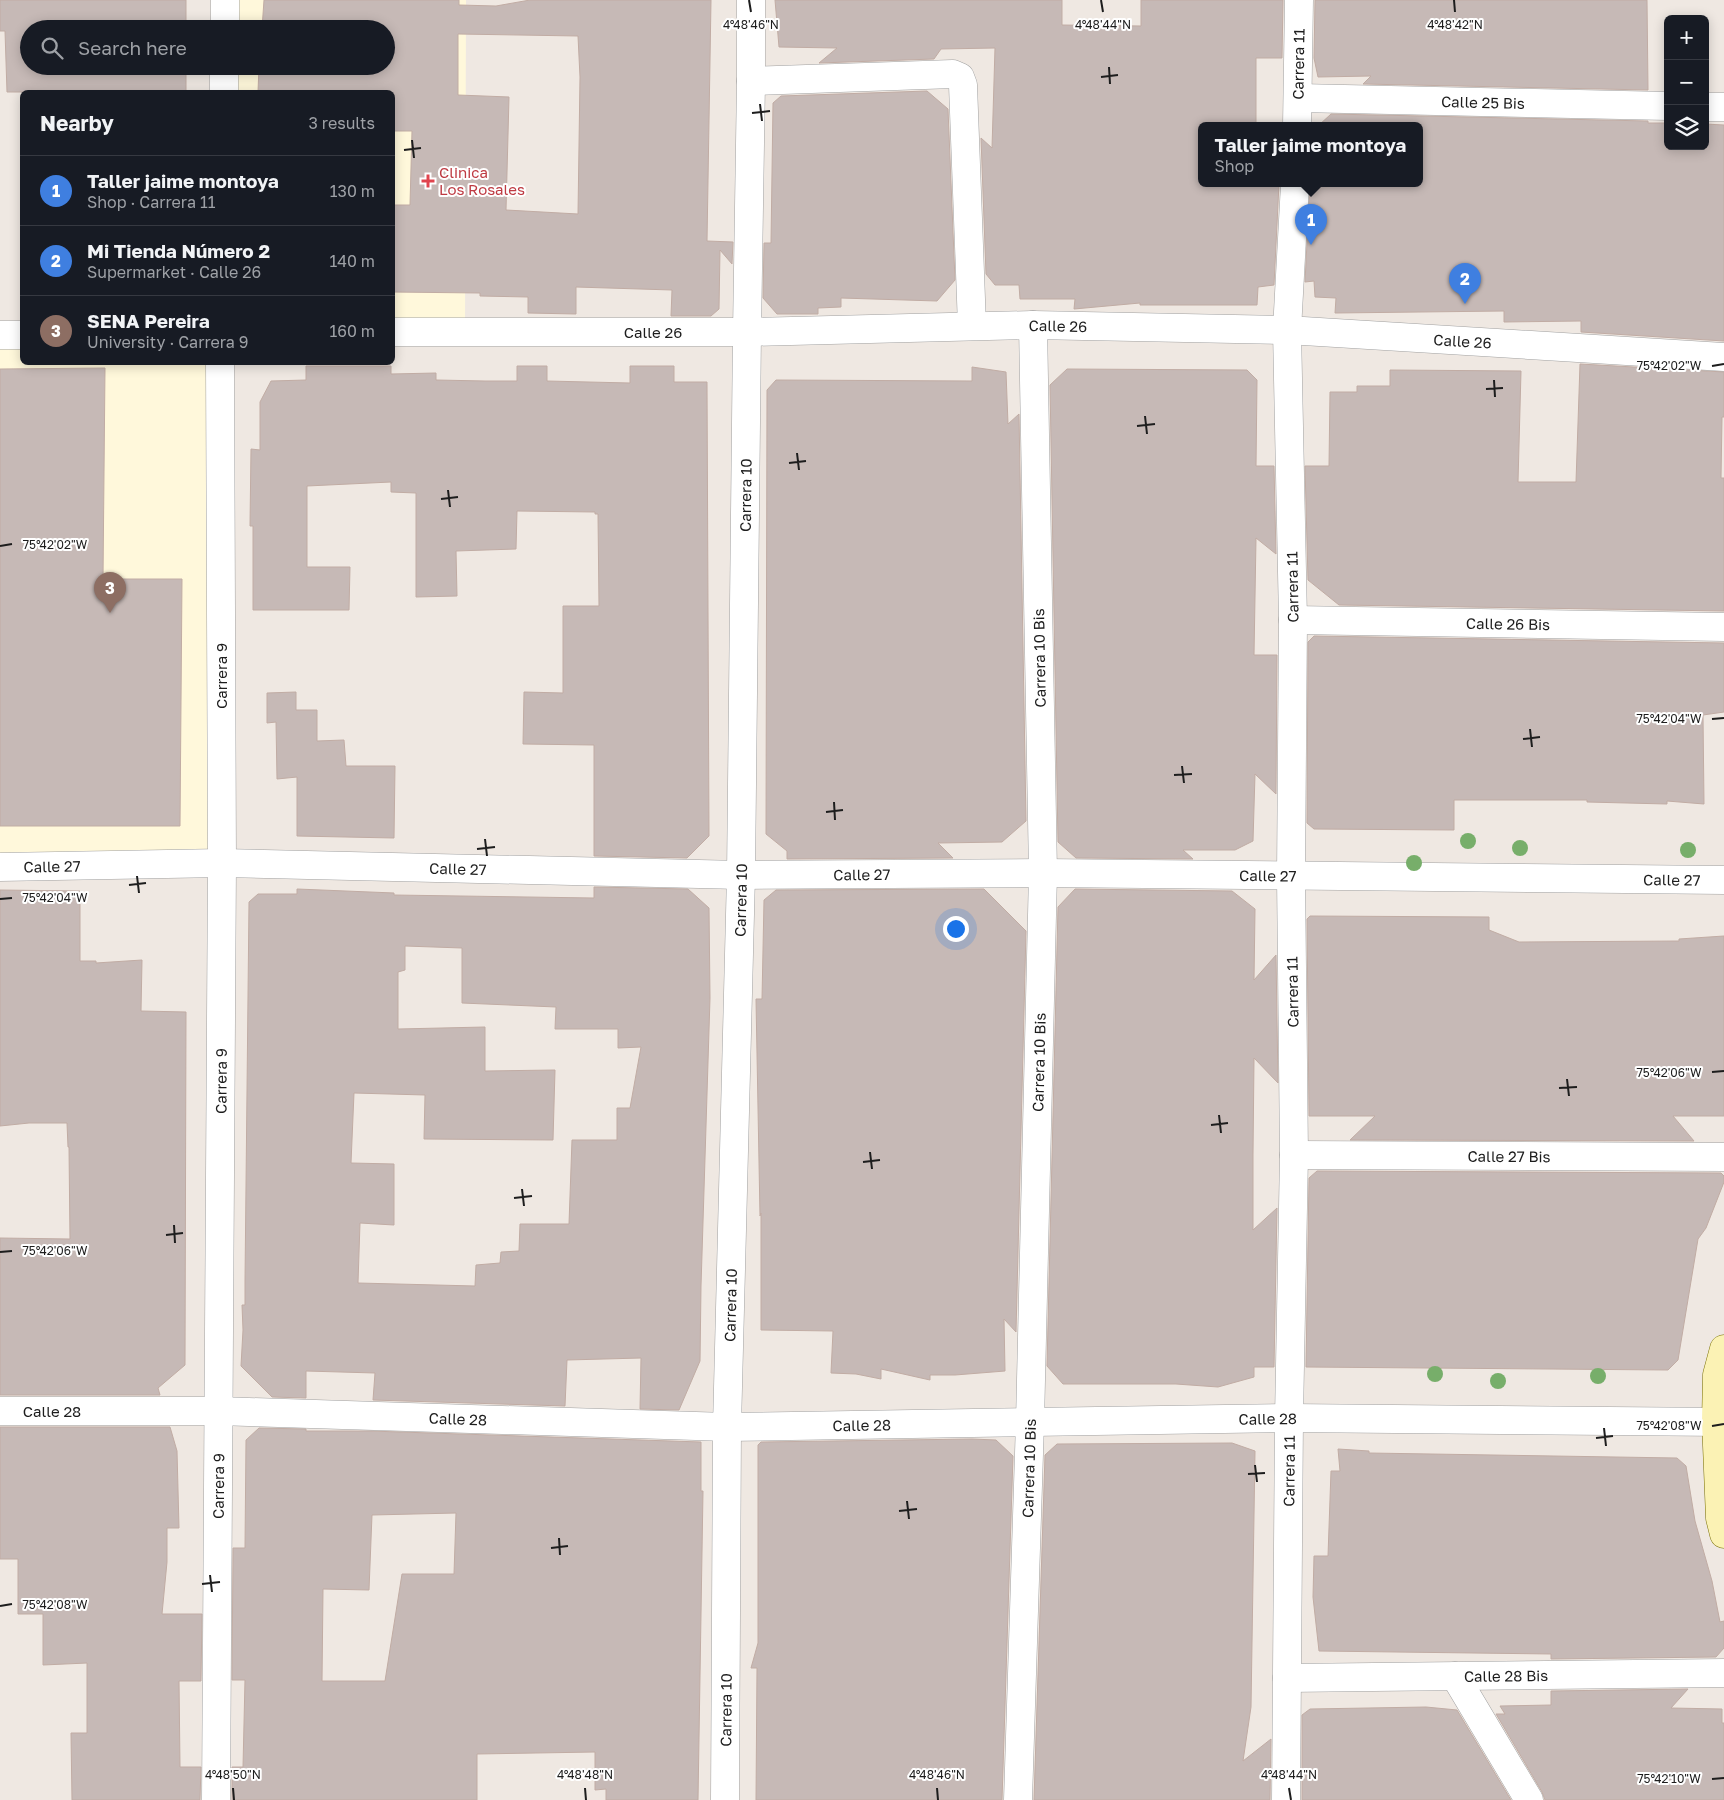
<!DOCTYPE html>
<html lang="en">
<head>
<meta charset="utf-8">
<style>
	:root { --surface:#171b24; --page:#242831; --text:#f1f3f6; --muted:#9ea1a6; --line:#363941; --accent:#8c9099 }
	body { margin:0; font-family:"Golos Text",sans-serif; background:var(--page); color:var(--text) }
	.controls { position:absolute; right:15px; top:15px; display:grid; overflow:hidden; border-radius:8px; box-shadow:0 2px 12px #0003 }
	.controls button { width:45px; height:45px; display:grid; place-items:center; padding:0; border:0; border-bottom:1px solid var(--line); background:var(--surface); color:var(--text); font:25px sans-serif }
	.you { position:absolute; left:955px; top:928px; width:18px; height:18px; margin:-12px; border:4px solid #fff; border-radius:50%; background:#1a73e8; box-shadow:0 0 0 8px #1a73e833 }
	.badge { display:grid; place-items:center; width:32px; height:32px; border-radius:50%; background:var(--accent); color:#fff; font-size:16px; font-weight:700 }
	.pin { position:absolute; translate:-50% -41px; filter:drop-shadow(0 1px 2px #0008) }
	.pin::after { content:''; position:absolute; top:26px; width:18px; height:15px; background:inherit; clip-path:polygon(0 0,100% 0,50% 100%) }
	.popup { position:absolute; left:1198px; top:122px; width:225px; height:65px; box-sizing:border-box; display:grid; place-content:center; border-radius:8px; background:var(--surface); filter:drop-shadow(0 1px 4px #0005); font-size:16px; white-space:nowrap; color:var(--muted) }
	.popup b { font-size:19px; color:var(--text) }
	.popup::after { content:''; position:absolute; left:50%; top:100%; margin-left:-10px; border:10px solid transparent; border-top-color:var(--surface) }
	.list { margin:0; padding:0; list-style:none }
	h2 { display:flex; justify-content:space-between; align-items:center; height:65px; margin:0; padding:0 20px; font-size:21px }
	h2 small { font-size:16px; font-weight:400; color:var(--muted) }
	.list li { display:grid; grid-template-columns:32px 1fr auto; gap:15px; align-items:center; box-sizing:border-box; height:70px; padding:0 20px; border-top:1px solid var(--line) }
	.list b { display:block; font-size:19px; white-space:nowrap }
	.list p { margin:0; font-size:16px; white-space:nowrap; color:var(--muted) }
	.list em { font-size:16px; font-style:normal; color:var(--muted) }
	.icon { flex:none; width:28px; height:28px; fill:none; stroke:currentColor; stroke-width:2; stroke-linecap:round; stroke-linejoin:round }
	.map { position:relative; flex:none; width:1724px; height:1800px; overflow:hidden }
	.search { position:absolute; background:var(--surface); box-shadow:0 2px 12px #0003; left:20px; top:20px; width:375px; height:55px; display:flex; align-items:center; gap:12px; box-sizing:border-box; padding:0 18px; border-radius:28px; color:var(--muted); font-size:19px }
	.panel { position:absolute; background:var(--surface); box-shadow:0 2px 12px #0003; left:20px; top:90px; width:375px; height:275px; border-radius:8px }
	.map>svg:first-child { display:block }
	.education { fill:#fff8db }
	.building { fill:#c6b9b6; stroke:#c1aca4; fill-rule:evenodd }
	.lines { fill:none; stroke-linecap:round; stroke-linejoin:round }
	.street-casing { stroke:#a1a1a1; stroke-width:29 }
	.secondary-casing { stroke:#766d01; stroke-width:29 }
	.street { stroke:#fff; stroke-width:28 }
	.secondary { stroke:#fbf2b4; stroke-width:28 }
	.tree { fill:#77ae6a }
	.ticks { fill:none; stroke:#1d1d1d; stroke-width:2 }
	.health-dot { fill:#e0444e; stroke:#fff; stroke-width:2 }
	.labels { text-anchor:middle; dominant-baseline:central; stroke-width:4; stroke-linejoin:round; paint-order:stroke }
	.street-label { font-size:15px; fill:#1d1d1d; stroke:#fff }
	.health-label { font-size:15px; fill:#be3a42; stroke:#fff; text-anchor:start }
	.ticks-label { font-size:12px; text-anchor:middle; fill:#1d1d1d; stroke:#fff; stroke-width:4; stroke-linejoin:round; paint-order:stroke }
</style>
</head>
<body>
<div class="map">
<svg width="1724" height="1800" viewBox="0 0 1724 1800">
	<rect width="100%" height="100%" fill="#efe8e2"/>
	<g class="education">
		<path d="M225,0h241l-1,333 -72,-1 -1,-240h-168v-26h162v-37h-161z"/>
		<path d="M0,335h22v27l198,1 2,500 -222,4z"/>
	</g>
	<g class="building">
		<path d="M0,0h186v29h-157v37h157v26h-179l-2,-61h-5z"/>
		<path d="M264,0h195v5l37,1 34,-6h181l-4,241 26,1 -1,22 -12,-14 -1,59 -8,7h-40l1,-26 -96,-3v27l-48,-1v-16l-48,-1v-3l-88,-1v-87h18l2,-74h-20v-39h-134l1,-26h127v-37h-124zM458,34l120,2 2,41 -2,137 -72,-4 3,-113 -51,-2z"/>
		<path d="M775,0h287v25l79,1v-26h142l-1,58h-26v68h-54v58h77l-5,101 -16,2 -1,18h-117v-2l-66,6 1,-10h-55l-1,-14h-24l-9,-11 -5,-136 11,10 3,-100 -54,1 -7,10 -115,4 18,-15 -58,-1z"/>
		<path d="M1315,0h332l1,90 -285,-6 8,-8 -53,1 -4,-19z"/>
		<path d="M927,91l21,18 7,171 -18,21 -96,-3v9l-23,1v6h-41l-14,-16 1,-55h7l2,-140 8,-7z"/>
		<path d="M1331,114l317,7v2h20v23h37v-22l19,1v216l-143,-9v-11l-77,1v-11l-169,2 1,-15 -21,-1 -1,-16 -9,1 5,-98h110v-58h-102z"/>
		<path d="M1580,364l144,8v45h-2l-1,61h3v133l-385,-6 -31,-25 -3,-114h24l1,-74h27v-6h33v-16l131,1 -3,111h58z"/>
		<path d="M306,366h85v8l45,-1v7l49,1h32v-15h30v15l83,2v-17h44v16h33l2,454 -22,22 -93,-2v-111l-71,-1 1,-52 39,1v-87h36l-1,-92h-3v-2l-78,-1 -1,38 -60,2 1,45 -41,1v-104l-25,-1v-10l-84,4v81h43l-1,43h-96v-84h-3l1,-77 9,1v-48l11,-21 35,-1z"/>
		<path d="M972,367l34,5 2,52 11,-10 7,407 -24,21 -64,1 15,15 -166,1v-8l-21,-17 1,-444 9,-10 196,1z"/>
		<path d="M105,368l-2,211h79l-2,247h-180v-457z"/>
		<path d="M1067,369l180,1 10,10 -1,86h18l2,88 -20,-16 -2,117h23l-1,139 -21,-20 -2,67 -18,9h-52l10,9 -117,-1 -18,-16 -8,-457z"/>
		<path d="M1314,636l410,7v69l-21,3 1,89 -37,-3v3l-80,-2v-2h-133v30l-140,-1 -7,-6 1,-181z"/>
		<path d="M296,692v18h21v31l27,-1 2,26h49l-1,72 -97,-2v-59l-20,2 -1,-57 -9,1v-30z"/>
		<path d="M594,887l94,2 21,19 1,90 -9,288 -1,75 -21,49 -39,-1 1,-51 -74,2 -2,46 -192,-6 2,-27 -69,-2v27l-34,-1 -31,-31 2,-36 -1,-25h3v-24l4,-379 9,-8h39v-5l97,4v2l200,3zM405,946l57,2v55l94,4 -1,22h63v19l23,-1 -11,61h-13v32h-45l-3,84h-49l-1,27 -18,1 -1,11 -24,2 -1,21 -117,-3 2,-60 34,2v-61l-43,-1 3,-70 71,2 -1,44 129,1 2,-70 -70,1v-44l-87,2v-57l7,-2z"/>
		<path d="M984,889l42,42 -10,401 -12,-13 1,52 -50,4h-25v5l-49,-11v10l-25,-5 -25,-1 2,-42 -72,-1v-117l-1,3 -4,-217h6l2,-99 12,-10z"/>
		<path d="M1075,889l157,2 23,18 -1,71 22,-25 2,128 -24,-25 -1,96v76l24,-22 -3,159h-20v10l-36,10 -42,-3h-113l-16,-18 11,-459z"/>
		<path d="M0,890l80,1v70h16v2l46,-3 -1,51 45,1 -1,353 -27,23 2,7h-160v-157l70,1 -1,-92h-1l-1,-24h-38l-29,3z"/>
		<path d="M1310,916l179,1v13l30,12 160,-1v-2l45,-3v180h-51l21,25 -344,-1 25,-24h-66l-2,-197z"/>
		<path d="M1317,1171l404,2 3,3v6l-18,46 -8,11 -20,121 -10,10 -362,-3 3,-189z"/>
		<path d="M0,1427h170l7,24 2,77h-12v34l-5,52h40l-1,67h-22l1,86h21l-1,33h-128l-1,-67h16v-70l-44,2v-51h-25v-55h-18z"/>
		<path d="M259,1428l47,1v2h64l331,11v49h2l-5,309h-92v-11l-11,1v-38l-118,2v46h-245v-33h11l2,-87h-13l1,-132h12l1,-108zM456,1513l-2,61h-52l-17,107h-63l1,-92 46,1 3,-75z"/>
		<path d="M972,1439l24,1 17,16 -11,344h-246l1,-132h-6l7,-25v-198l3,-3z"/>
		<path d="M1232,1443l23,8 -4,256 -8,54 28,-22 -1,61h-236l11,-345 12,-11z"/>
		<path d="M1338,1449l31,2v2l308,5 9,8 9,55 17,60 8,41 4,-1v27l-8,9 -165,2v-5l-232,-3 -6,-54 1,-41h14l3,-85h9z"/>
		<path d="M1688,1689l-17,19 51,1v14h2v77h-179l-3,-8 -46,-78h9l-5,-8 51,-1v-14z"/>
		<path d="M1426,1707l31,3 54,90h-209v-85l8,-6z"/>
	</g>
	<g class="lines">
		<defs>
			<g id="street">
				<path d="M225,29v-29"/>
				<path d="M751,81l202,-7 7,3 3,8 9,241"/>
				<path d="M224,92v-26"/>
				<path id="s1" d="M1299,98l369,8"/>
				<path d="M1705,107h19"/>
				<path id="s2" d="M1297,126l2,-126"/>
				<path id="s3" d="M392,332h355l286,-7 254,5 437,27"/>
				<path d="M0,335h22"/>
				<path id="s4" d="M1293,620l431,7"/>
				<path id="s5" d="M0,867l222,-4 519,12 302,-2 681,7"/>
				<path id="s6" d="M1294,1155l430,2"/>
				<path id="s7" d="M0,1411h218l509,16 562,-9 435,4"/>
				<path d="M1455,1676l74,124"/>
				<path id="s8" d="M1287,1678l437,-5"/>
				<path id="s9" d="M216,1800l6,-937 -2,-501"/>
				<path id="s10" d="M725,1800l2,-373 14,-552 6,-543 4,-251v-81"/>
				<path id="s11" d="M1018,1800l12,-378 13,-549 -10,-548"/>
				<path id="s12" d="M1286,1800l3,-382 5,-263 -3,-279 2,-256 -6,-290 8,-146"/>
			</g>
			<path id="secondary" d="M1724,1349l-7,26 -1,46 4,97 4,16"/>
		</defs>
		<use href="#street" class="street-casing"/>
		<use href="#secondary" class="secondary-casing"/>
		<use href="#street" class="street"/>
		<use href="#secondary" class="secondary"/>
	</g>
	<g class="tree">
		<circle cx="1468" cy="841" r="8"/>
		<circle cx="1520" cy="848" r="8"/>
		<circle cx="1688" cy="850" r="8"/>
		<circle cx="1414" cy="863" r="8"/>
		<circle cx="1435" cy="1374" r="8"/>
		<circle cx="1598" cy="1376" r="8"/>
		<circle cx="1498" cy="1381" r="8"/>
	</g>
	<path class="ticks" d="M749,0l2,12M1101,0l2,12M1454,0l1,12M1109,67l1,17M1101,77l17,-2M760,104l2,17M752,113l18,-2M412,140l2,18M404,150l17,-2M1712,366l12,-2M1494,380l1,17M1486,389l17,-1M1145,416l2,18M1137,426l18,-2M797,453l2,17M789,463l17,-2M448,490l2,17M441,499l17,-2M0,546l12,-2M1712,719l12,-1M1530,729l2,18M1523,739l17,-2M1182,766l2,17M1174,775l18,-1M834,802l1,18M826,812l17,-2M485,839l2,17M477,849l18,-2M137,876l2,17M129,885l17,-2M0,899l12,-1M1712,1072l12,-1M1567,1079l2,17M1559,1088l18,-1M1219,1115l2,18M1211,1125l17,-2M870,1152l2,17M863,1162l17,-2M522,1189l2,17M514,1198l18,-2M174,1225l1,18M166,1235l17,-2M0,1252l12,-1M1712,1426l12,-2M1604,1428l2,18M1596,1438l17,-2M1255,1465l2,17M1248,1474l17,-1M907,1501l2,18M899,1511l18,-2M559,1538l1,17M551,1548l17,-2M210,1575l2,17M202,1584l18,-2M0,1606l12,-2M1712,1779l12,-1M233,1788l1,12M585,1788l1,12M937,1788l1,12M1289,1788l2,12"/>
	<path class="health-dot" d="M425.5 173.5h5v5h5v5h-5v5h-5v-5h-5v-5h5z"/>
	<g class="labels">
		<g class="street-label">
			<text stroke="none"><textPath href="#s2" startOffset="62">Carrera 11</textPath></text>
			<text stroke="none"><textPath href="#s1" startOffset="184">Calle 25 Bis</textPath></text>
			<text stroke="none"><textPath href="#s3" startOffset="666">Calle 26</textPath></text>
			<text stroke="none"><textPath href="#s3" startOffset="261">Calle 26</textPath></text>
			<text stroke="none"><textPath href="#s3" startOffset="1071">Calle 26</textPath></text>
			<text stroke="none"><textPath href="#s10" startOffset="1305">Carrera 10</textPath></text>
			<text transform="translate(1292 587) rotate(-91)">Carrera 11</text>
			<text stroke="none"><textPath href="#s4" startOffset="215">Calle 26 Bis</textPath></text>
			<text transform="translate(1039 658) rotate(-91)">Carrera 10 Bis</text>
			<text transform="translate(221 676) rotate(-90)">Carrera 9</text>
			<text stroke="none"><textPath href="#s5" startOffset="52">Calle 27</textPath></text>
			<text stroke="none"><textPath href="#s5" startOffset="458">Calle 27</textPath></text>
			<text stroke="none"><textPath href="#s5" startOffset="862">Calle 27</textPath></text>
			<text stroke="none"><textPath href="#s5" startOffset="1268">Calle 27</textPath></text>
			<text stroke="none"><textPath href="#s5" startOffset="1672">Calle 27</textPath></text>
			<text stroke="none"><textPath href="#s10" startOffset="900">Carrera 10</textPath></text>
			<text transform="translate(1292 992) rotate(-91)">Carrera 11</text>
			<text stroke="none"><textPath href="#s11" startOffset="738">Carrera 10 Bis</textPath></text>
			<text stroke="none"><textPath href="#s9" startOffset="719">Carrera 9</textPath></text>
			<text stroke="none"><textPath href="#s6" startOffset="215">Calle 27 Bis</textPath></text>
			<text stroke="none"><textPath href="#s10" startOffset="495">Carrera 10</textPath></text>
			<text stroke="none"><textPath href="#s7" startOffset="52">Calle 28</textPath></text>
			<text stroke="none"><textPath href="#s7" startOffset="458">Calle 28</textPath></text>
			<text stroke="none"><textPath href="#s7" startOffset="1268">Calle 28</textPath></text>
			<text stroke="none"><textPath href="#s7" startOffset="862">Calle 28</textPath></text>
			<text stroke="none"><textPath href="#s11" startOffset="332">Carrera 10 Bis</textPath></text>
			<text stroke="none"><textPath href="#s12" startOffset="329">Carrera 11</textPath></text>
			<text stroke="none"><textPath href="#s9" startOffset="314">Carrera 9</textPath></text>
			<text stroke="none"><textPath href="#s8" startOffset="219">Calle 28 Bis</textPath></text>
			<text stroke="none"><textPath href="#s10" startOffset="90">Carrera 10</textPath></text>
		</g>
		<g class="health-label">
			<text x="439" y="172">Clinica<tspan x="439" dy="17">Los Rosales</tspan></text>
		</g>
	</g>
	<g class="ticks-label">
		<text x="751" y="29">4°48'46"N</text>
		<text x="1103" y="29">4°48'44"N</text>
		<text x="1455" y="29">4°48'42"N</text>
		<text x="1669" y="370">75°42'02"W</text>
		<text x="55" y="549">75°42'02"W</text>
		<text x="1669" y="723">75°42'04"W</text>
		<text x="55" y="902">75°42'04"W</text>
		<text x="1669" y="1077">75°42'06"W</text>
		<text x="55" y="1255">75°42'06"W</text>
		<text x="1669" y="1430">75°42'08"W</text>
		<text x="55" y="1609">75°42'08"W</text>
		<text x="233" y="1779">4°48'50"N</text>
		<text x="585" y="1779">4°48'48"N</text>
		<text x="937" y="1779">4°48'46"N</text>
		<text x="1289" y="1779">4°48'44"N</text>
		<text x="1669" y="1783">75°42'10"W</text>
	</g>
</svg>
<div class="controls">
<button>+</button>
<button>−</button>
<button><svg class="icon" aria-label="layers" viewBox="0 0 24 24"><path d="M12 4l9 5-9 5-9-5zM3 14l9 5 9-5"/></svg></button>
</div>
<div class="you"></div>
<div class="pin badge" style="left:1311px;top:245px;background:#3f7fe0">1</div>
<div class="popup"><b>Taller jaime montoya</b>Shop</div>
<div class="pin badge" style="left:1465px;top:304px;background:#3f7fe0">2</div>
<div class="pin badge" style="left:110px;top:613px;background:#8d6e63">3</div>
<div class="search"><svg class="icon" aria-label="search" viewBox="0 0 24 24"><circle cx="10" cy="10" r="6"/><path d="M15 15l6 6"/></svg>Search here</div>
<section class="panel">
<h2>Nearby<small>3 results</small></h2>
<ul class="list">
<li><span class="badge" style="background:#3f7fe0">1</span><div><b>Taller jaime montoya</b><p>Shop · Carrera 11</p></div><em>130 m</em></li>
<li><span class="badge" style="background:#3f7fe0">2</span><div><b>Mi Tienda Número 2</b><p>Supermarket · Calle 26</p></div><em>140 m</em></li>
<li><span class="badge" style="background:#8d6e63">3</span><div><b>SENA Pereira</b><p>University · Carrera 9</p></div><em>160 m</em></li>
</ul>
</section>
</div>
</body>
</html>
